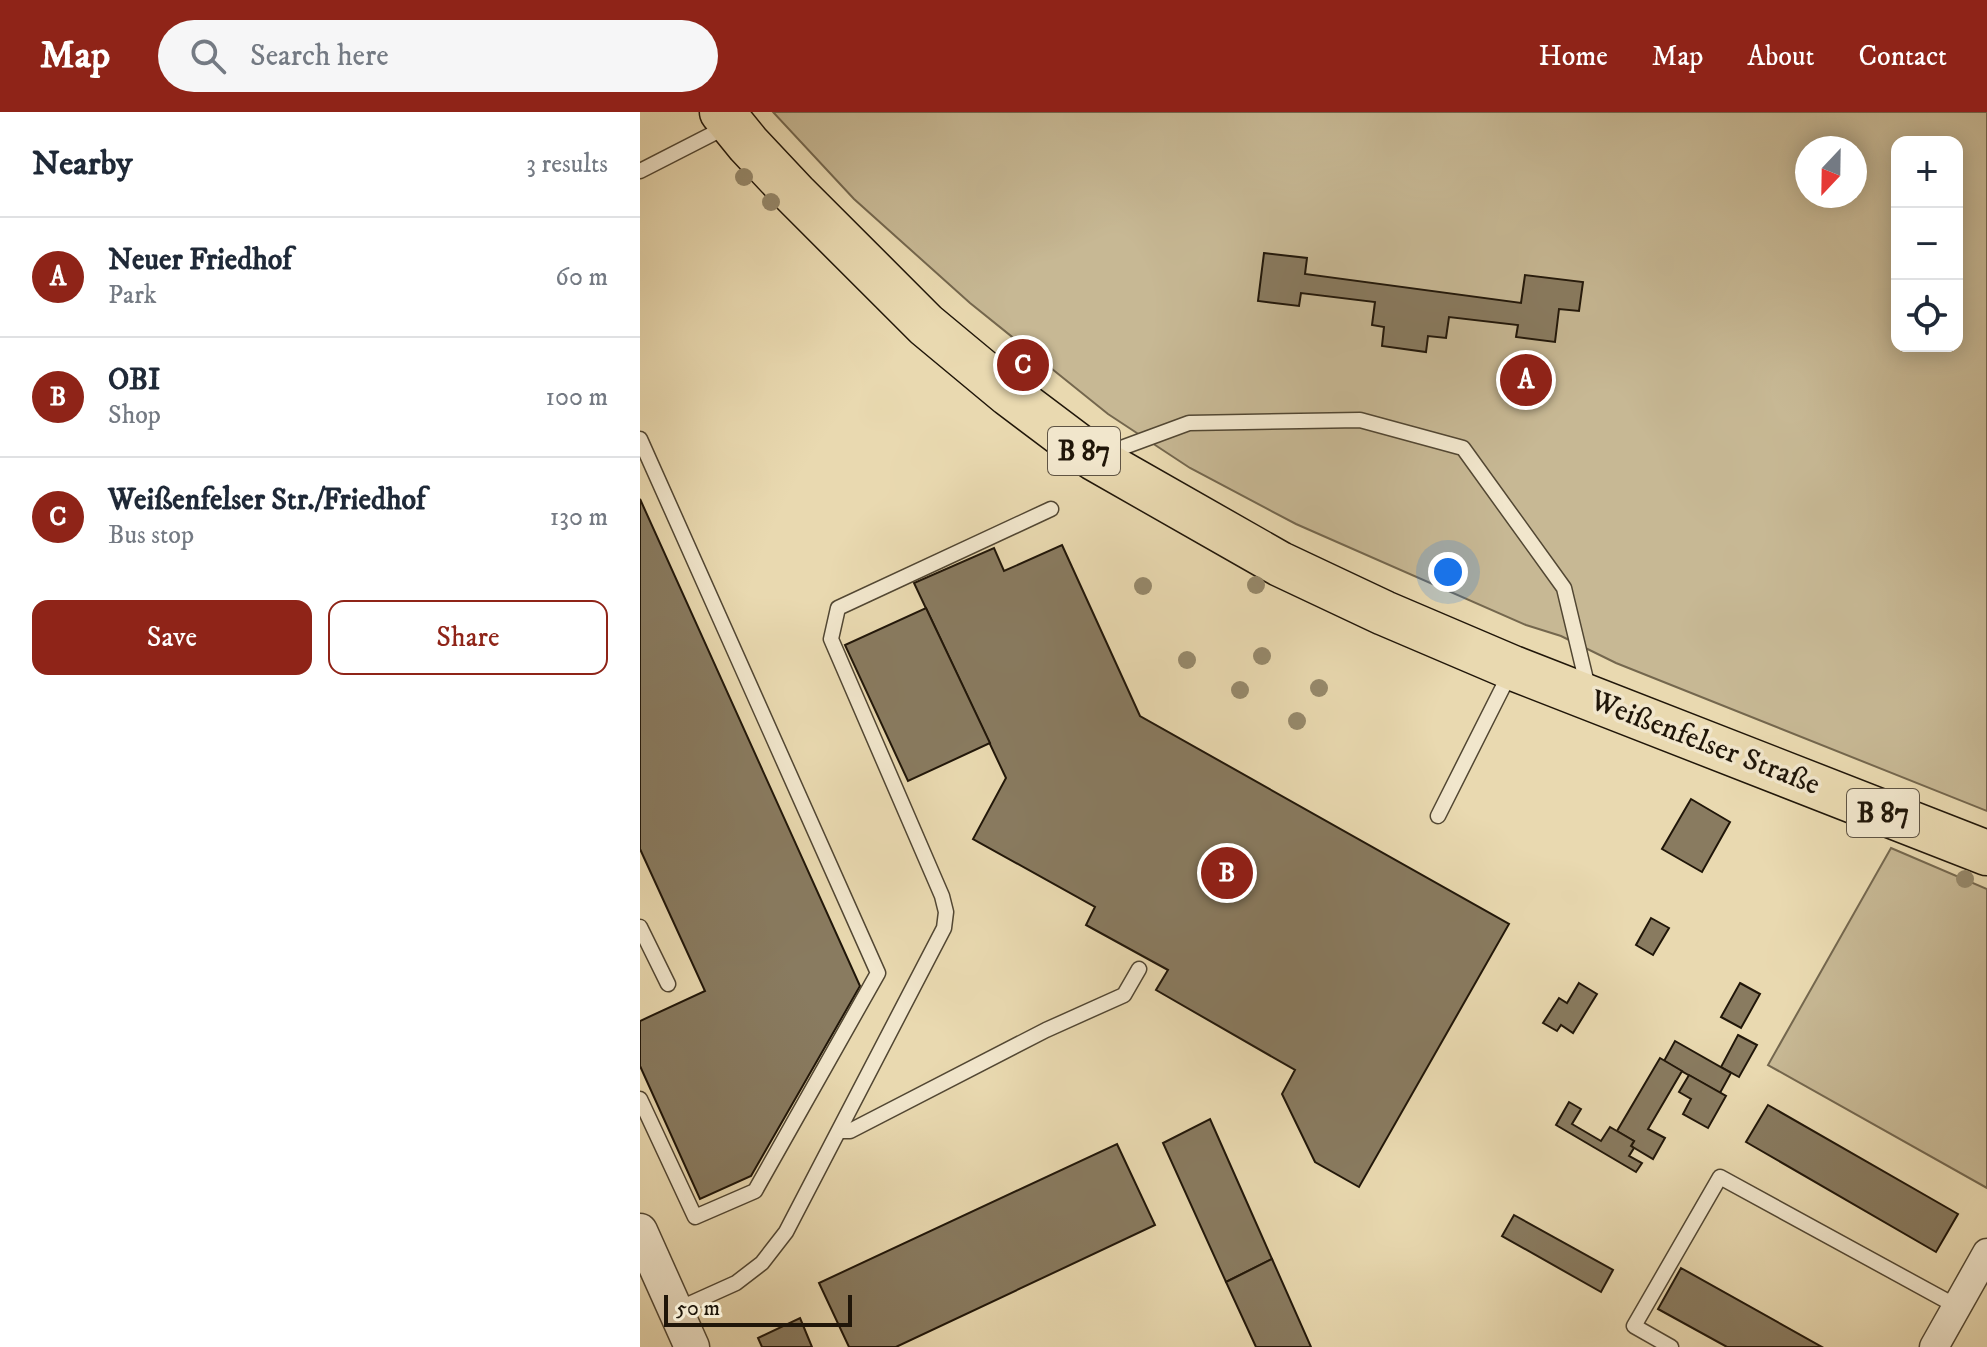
<!DOCTYPE html>
<html lang="en">
<head>
<meta charset="utf-8">
<style>
	:root { --surface:#fff; --page:#f6f6f7; --text:#1f2937; --muted:#747a83; --line:#e0e1e3; --accent:#8f2418 }
	body { margin:0; font-family:"IM FELL DW Pica",serif; background:var(--page); color:var(--text) }
	.controls { position:absolute; right:24px; top:24px; display:grid; overflow:hidden; border-radius:16px; box-shadow:0 4px 20px #0003 }
	.controls button { width:72px; height:72px; display:grid; place-items:center; padding:0; border:0; border-bottom:2px solid var(--line); background:var(--surface); color:var(--text); font:40px sans-serif }
	.compass { position:absolute; left:1155px; top:24px; width:72px; height:72px; border-radius:50%; background:var(--surface); box-shadow:0 4px 20px #0003; rotate:202deg }
	.scale { position:absolute; left:24px; bottom:20px; width:188px; box-sizing:border-box; padding-left:8px; border:4px solid #201609; border-top:0; font-size:22px; line-height:28px; white-space:nowrap; color:#201609; -webkit-text-stroke:6px #f1e6cc; paint-order:stroke }
	.you { position:absolute; left:808px; top:460px; width:28px; height:28px; margin:-20px; border:6px solid #fff; border-radius:50%; background:#1a73e8; box-shadow:0 0 0 12px #1a73e833 }
	.badge { display:grid; place-items:center; width:52px; height:52px; border-radius:50%; background:var(--accent); color:#fff; font-size:26px; font-weight:700 }
	.pin { position:absolute; translate:-50% -50%; border:4px solid #fff; box-shadow:0 2px 8px #0006 }
	.list { margin:0; padding:0; list-style:none }
	h2 { display:flex; justify-content:space-between; align-items:center; height:104px; margin:0; padding:0 32px; font-size:34px }
	h2 small { font-size:26px; font-weight:400; color:var(--muted) }
	.list li { display:grid; grid-template-columns:52px 1fr auto; gap:24px; align-items:center; box-sizing:border-box; height:120px; padding:0 32px; border-top:2px solid var(--line) }
	.list b { display:block; font-size:30px; white-space:nowrap }
	.list p { margin:0; font-size:26px; white-space:nowrap; color:var(--muted) }
	.list em { font-size:26px; font-style:normal; color:var(--muted) }
	.actions { display:flex; gap:16px; padding:24px 32px }
	.actions a { flex:1; padding:18px 0; border:2px solid var(--accent); border-radius:16px; text-align:center; font-size:28px; color:var(--accent) }
	.actions .main { background:var(--accent); color:#fff }
	.icon { flex:none; width:44px; height:44px; fill:none; stroke:currentColor; stroke-width:2; stroke-linecap:round; stroke-linejoin:round }
	.map { position:relative; flex:none; width:1347px; height:1235px; overflow:hidden }
	header { display:flex; align-items:center; gap:48px; box-sizing:border-box; height:112px; padding:0 40px; background:var(--accent); color:#fff }
	header strong { font-size:38px }
	nav { display:flex; gap:44px; margin-inline-start:auto; font-size:28px }
	.search { width:560px; height:72px; background:var(--page); display:flex; align-items:center; gap:20px; box-sizing:border-box; padding:0 28px; border-radius:44px; color:var(--muted); font-size:30px }
	main { display:flex }
	aside { flex:1; background:var(--surface) }
	.map>svg:first-child { display:block }
	.green { fill:#c7b894; stroke:#74674e; stroke-width:2; fill-rule:evenodd }
	.building { fill:#897b60; stroke:#201609; stroke-width:2 }
	.lines { fill:none; stroke-linecap:round; stroke-linejoin:round }
	.service-casing { stroke:#524733; stroke-width:17 }
	.minor-casing { stroke:#524733; stroke-width:31 }
	.tertiary-casing { stroke:#524733; stroke-width:37 }
	.primary-casing { stroke:#201609; stroke-width:47 }
	.service { stroke:#f1e6cc; stroke-width:14 }
	.minor { stroke:#f1e6cc; stroke-width:28 }
	.tertiary { stroke:#f1e6cc; stroke-width:34 }
	.primary { stroke:#e9d9b0; stroke-width:44 }
	.tree { fill:#96896b }
	.labels { text-anchor:middle; dominant-baseline:central; stroke-width:7; stroke-linejoin:round; paint-order:stroke }
	.shield { fill:#f1e6cc; stroke:#5f5444; stroke-width:2 }
	.shield-label { font-size:28px; font-weight:bold; fill:#201609 }
	.street-label { font-size:30px; fill:#201609; stroke:#f1e6cc }
</style>
</head>
<body>
<header>
<strong>Map</strong>
<div class="search"><svg class="icon" aria-label="search" viewBox="0 0 24 24"><circle cx="10" cy="10" r="6"/><path d="M15 15l6 6"/></svg>Search here</div>
<nav><a>Home</a><a>Map</a><a>About</a><a>Contact</a></nav>
</header>
<main>
<aside>
<h2>Nearby<small>3 results</small></h2>
<ul class="list">
<li><span class="badge">A</span><div><b>Neuer Friedhof</b><p>Park</p></div><em>60 m</em></li>
<li><span class="badge">B</span><div><b>OBI</b><p>Shop</p></div><em>100 m</em></li>
<li><span class="badge">C</span><div><b>Weißenfelser Str./Friedhof</b><p>Bus stop</p></div><em>130 m</em></li>
</ul>
<div class="actions"><a class="main">Save</a><a>Share</a></div>
</aside>
<div class="map">
<svg width="1347" height="1235" viewBox="0 0 1347 1235">
	<rect width="100%" height="100%" fill="#e9d9b0"/>
	<filter id="stains"><feTurbulence type="fractalNoise" baseFrequency=".0025" numOctaves="4"/><feColorMatrix values="0 0 0 0 .2 0 0 0 0 .09 0 0 0 0 .02 0 0 0 .5 -.17"/></filter>
	<radialGradient id="worn" r=".72"><stop offset=".6" stop-color="#630" stop-opacity="0"/><stop offset="1" stop-color="#630" stop-opacity=".3"/></radialGradient>
	<g class="green">
		<path d="M133,0h1214v699l-371,-148 -55,-27 -35,-11 -230,-101 -106,-56 -82,-54 -138,-111 -116,-104zM1257,30h60v204h-60zM1167,36h48v48h-48z"/>
		<path d="M1251,736l96,41v299l-219,-123z"/>
	</g>
	<g class="building">
		<path d="M624,141l43,5 -2,16 216,29 4,-28 58,7 -4,29 -20,-2 -4,33 -39,-5 2,-12 -69,-8 -3,21 -18,-2 -2,16 -44,-6 2,-19 -12,-2 3,-23 -74,-9 -2,13 -41,-5z"/>
		<path d="M0,387l220,487 -109,190 -51,23 -60,-133v-45l65,-30 -65,-142z"/>
		<path d="M422,433l78,171 369,208 -150,263 -44,-25 -33,-68 13,-24 -139,-80 12,-20 -82,-45 9,-18 -122,-68 33,-61 -92,-195 80,-35 10,23z"/>
		<path d="M286,496l64,135 -82,38 -63,-136z"/>
		<path d="M1051,687l39,23 -28,50 -40,-23z"/>
		<path d="M1011,806l18,10 -16,27 -17,-10z"/>
		<path d="M939,871l18,11 -24,39 -12,-8 -4,6 -14,-8 16,-25 8,5z"/>
		<path d="M1100,871l20,11 -19,34 -20,-11z"/>
		<path d="M1098,923l19,10 -18,32 -18,-10z"/>
		<path d="M1035,929l56,32 -11,20 -56,-32z"/>
		<path d="M1020,946l22,13 -34,58 17,9 -12,21 -22,-13 3,-5 -17,-10z"/>
		<path d="M1049,963l37,21 -18,32 -25,-14 8,-15 -12,-7z"/>
		<path d="M929,990l12,7 -9,15 29,17 9,-14 24,14 -3,5 3,2 -5,8 13,7 -6,9 -80,-47z"/>
		<path d="M1128,993l190,109 -22,38 -190,-110z"/>
		<path d="M570,1007l62,140 -46,23 -63,-139z"/>
		<path d="M477,1032l38,81 -259,122h-47l-30,-64z"/>
		<path d="M874,1103l99,55 -12,22 -99,-56z"/>
		<path d="M632,1147l39,88h-55l-30,-65z"/>
		<path d="M1041,1156l141,79h-95l-69,-38z"/>
		<path d="M160,1206l12,29h-50l-4,-9z"/>
	</g>
	<g class="lines">
		<defs>
			<g id="service">
				<path d="M0,59l88,-45"/>
				<path d="M0,327l238,534 -123,218 -60,26 -55,-118"/>
				<path d="M465,342l84,-31 171,-3 103,28 101,140 24,100"/>
				<path d="M798,704l72,-143"/>
				<path d="M0,815l28,57"/>
				<path d="M200,1019h10l196,-101 78,-35 15,-26"/>
				<path d="M36,1198l60,-27 26,-20 24,-31 158,-304 2,-16 -4,-16 -111,-257 7,-31 213,-99"/>
				<path d="M1031,1235l-37,-21 86,-149 236,129"/>
			</g>
			<path id="minor" d="M1294,1235l53,-94"/>
			<path id="tertiary" d="M0,1119l52,116"/>
			<path id="primary" d="M82,0l26,32 47,50 131,131 83,69 85,64 186,106 104,49 129,55 474,185"/>
		</defs>
		<use href="#service" class="service-casing"/>
		<use href="#minor" class="minor-casing"/>
		<use href="#tertiary" class="tertiary-casing"/>
		<use href="#primary" class="primary-casing"/>
		<use href="#service" class="service"/>
		<use href="#minor" class="minor"/>
		<use href="#tertiary" class="tertiary"/>
		<use href="#primary" class="primary"/>
	</g>
	<g class="tree">
		<circle cx="104" cy="65" r="9"/>
		<circle cx="131" cy="90" r="9"/>
		<circle cx="616" cy="473" r="9"/>
		<circle cx="503" cy="474" r="9"/>
		<circle cx="622" cy="544" r="9"/>
		<circle cx="547" cy="548" r="9"/>
		<circle cx="679" cy="576" r="9"/>
		<circle cx="600" cy="578" r="9"/>
		<circle cx="657" cy="609" r="9"/>
		<circle cx="1325" cy="767" r="9"/>
	</g>
	<g class="labels">
		<g class="shield">
			<rect x="408" y="315" width="72" height="48" rx="6"/>
			<rect x="1207" y="677" width="72" height="48" rx="6"/>
		</g>
		<g class="shield-label">
			<text x="444" y="339">B 87</text>
			<text x="1243" y="701">B 87</text>
		</g>
		<g class="street-label">
			<text transform="translate(1065 631) rotate(21)">Weißenfelser Straße</text>
		</g>
	</g>
	<rect width="100%" height="100%" filter="url(#stains)"/>
	<rect width="100%" height="100%" fill="url(#worn)"/>
</svg>
<div class="controls">
<button>+</button>
<button>−</button>
<button><svg class="icon" aria-label="locate" viewBox="0 0 24 24"><circle cx="12" cy="12" r="6"/><path d="M12 2v4M12 18v4M2 12h4M18 12h4"/></svg></button>
</div>
<svg class="compass" viewBox="-18 -18 36 36"><path d="M0-13l5 13h-10z" fill="#e53935"/><path d="M0 13l5-13h-10z" fill="#747a83"/></svg>
<div class="scale">50 m</div>
<div class="you"></div>
<div class="pin badge" style="left:886px;top:268px">A</div>
<div class="pin badge" style="left:587px;top:761px">B</div>
<div class="pin badge" style="left:383px;top:253px">C</div>
</div>
</main>
</body>
</html>
